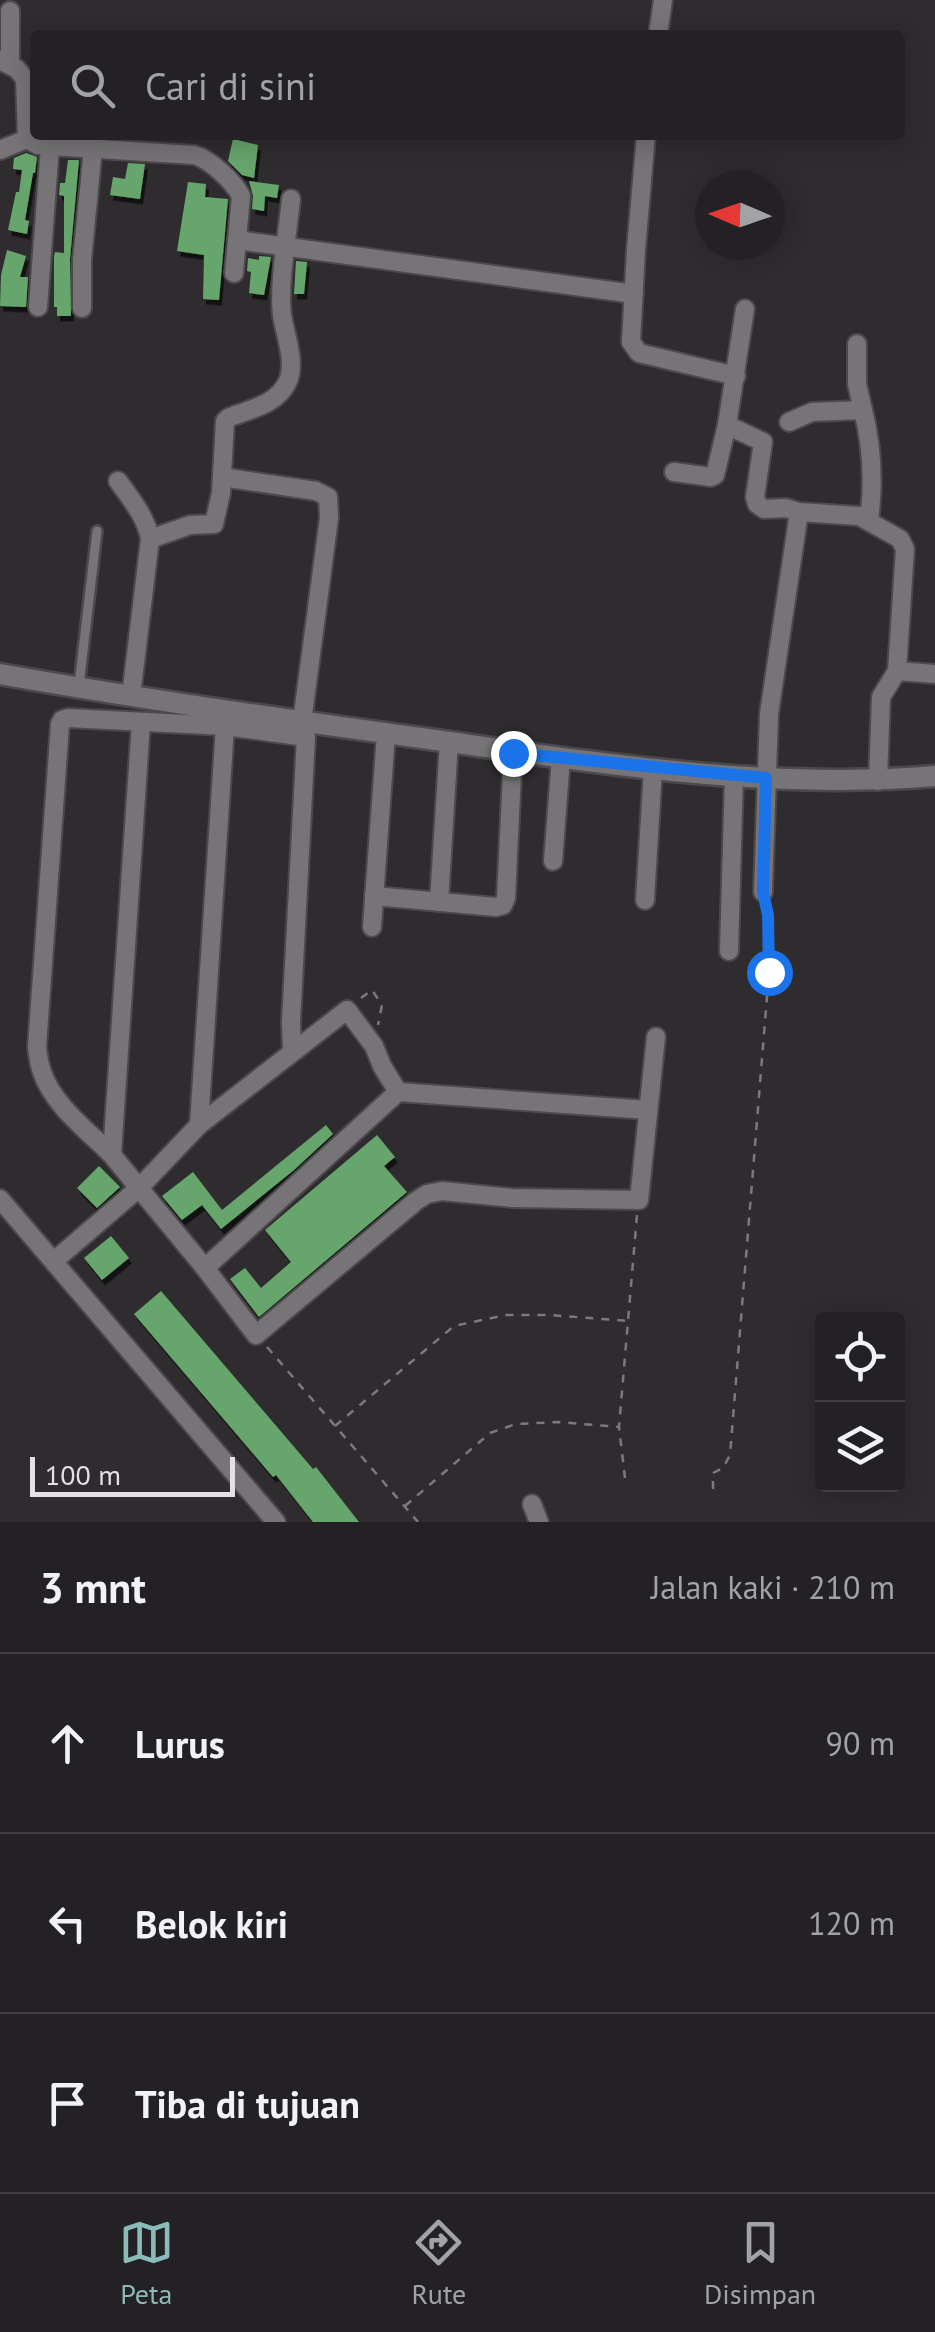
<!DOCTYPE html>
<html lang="id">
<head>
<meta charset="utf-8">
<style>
	:root { --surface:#232123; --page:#2f2e30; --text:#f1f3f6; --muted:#a3a3a6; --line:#403e41; --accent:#8bbbb9 }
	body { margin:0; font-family:"PT Sans",sans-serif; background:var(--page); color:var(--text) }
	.controls { position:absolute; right:30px; bottom:30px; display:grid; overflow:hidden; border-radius:10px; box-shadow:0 5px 25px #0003 }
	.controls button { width:90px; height:90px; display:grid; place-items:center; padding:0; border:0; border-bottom:2px solid var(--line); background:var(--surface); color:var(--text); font:50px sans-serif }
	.compass { position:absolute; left:695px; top:170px; width:90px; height:90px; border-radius:50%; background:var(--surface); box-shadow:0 5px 25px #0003; rotate:272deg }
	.scale { position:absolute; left:30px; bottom:25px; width:205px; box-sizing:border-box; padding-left:10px; border:5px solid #e3e1e3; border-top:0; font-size:28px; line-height:35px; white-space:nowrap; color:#e3e1e3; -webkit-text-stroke:8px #2f2c2f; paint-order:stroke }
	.stop { position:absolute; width:30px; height:30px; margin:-22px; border:8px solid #1a73e8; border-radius:50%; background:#fff }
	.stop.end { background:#1a73e8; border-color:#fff; box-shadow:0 2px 10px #0008 }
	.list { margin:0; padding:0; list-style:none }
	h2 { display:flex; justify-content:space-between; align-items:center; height:130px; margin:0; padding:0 40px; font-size:42px }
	h2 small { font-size:32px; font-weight:400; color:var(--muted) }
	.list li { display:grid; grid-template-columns:65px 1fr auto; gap:30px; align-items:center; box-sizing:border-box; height:180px; padding:0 40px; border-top:2px solid var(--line) }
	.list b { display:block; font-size:38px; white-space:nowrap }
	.list em { font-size:32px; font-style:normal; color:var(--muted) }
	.icon { flex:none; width:55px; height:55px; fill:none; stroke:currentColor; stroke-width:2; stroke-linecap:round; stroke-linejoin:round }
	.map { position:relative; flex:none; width:935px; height:1522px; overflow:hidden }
	.search { position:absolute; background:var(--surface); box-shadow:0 5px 25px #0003; left:30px; right:30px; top:30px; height:110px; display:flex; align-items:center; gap:25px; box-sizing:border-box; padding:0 35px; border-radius:10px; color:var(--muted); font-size:38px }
	.sheet { height:670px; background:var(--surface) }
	nav { display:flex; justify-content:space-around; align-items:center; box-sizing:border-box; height:140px; border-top:2px solid var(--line); background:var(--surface); font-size:28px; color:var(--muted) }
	nav a { display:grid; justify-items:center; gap:5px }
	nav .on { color:var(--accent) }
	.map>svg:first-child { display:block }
	.building { fill:#66a66c; filter:url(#shadow) }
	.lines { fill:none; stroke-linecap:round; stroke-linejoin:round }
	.service-casing { stroke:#4c494c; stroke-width:14 }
	.minor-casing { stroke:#4c494c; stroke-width:22 }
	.tertiary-casing { stroke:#4c494c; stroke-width:25 }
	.path { stroke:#7c797c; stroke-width:2.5; stroke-dasharray:8 8; stroke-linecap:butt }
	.service { stroke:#767476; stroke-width:9 }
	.minor { stroke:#767476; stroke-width:18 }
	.tertiary { stroke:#767476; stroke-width:20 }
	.route { stroke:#1a73e8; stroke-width:12 }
</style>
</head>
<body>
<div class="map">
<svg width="935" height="1522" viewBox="0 0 935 1522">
	<defs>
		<filter id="shadow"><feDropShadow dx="3" dy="5.5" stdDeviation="0" flood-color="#0009"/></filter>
	</defs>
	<rect width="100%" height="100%" fill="#2f2c2f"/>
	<g class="building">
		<path d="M233,139l25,6 -4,33 -12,-3 -14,-14z"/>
		<path d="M26,153l11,4 -2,16h-2l-8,47 4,1 -2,13 -19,-4 8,-38h3l3,-22 -9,-1 1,-11z"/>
		<path d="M68,160h11l-9,99 1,57h-14v-9h-3v-51l1,-4 9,1v-57l-5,-1 1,-12h5z"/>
		<path d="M128,163l17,1 -5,35 -30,-4 3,-18 12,2z"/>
		<path d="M249,181l30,4 -2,13 -12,-2 -1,15 -12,-2 1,-13z"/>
		<path d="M188,182l18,2 -1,13 23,2 -9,101 -16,-1 1,-44 -27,-4z"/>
		<path d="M7,250l19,6 -6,21h8l-2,30 -26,-1 1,-31z"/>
		<path d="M259,256l12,1 -7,38 -15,-2 2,-21 -4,-1 1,-13 11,2z"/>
		<path d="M296,261l11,1 -3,32h-10z"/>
		<path d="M326,1125l7,9 -39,36 -73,59 -19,-24 -20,15 -20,-24 31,-24 29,38z"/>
		<path d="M377,1135l18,22 -11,9 23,26 -148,125 -29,-38 15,-11 16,20 30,-26 -26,-32z"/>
		<path d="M99,1166l21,21 -23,21 -20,-20z"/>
		<path d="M111,1236l18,22 -27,22 -18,-22z"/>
		<path d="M161,1291l152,178 3,-2 43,55h-46l-37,-47 -3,2 -139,-163z"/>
	</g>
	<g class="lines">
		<defs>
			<path id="service" d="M79,685l18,-154"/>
			<g id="minor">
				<path d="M658,35l5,-35"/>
				<path d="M0,60l17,9 8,10 2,60 11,6 12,1 144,9c16,4 40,27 47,41l-7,77"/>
				<path d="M10,64v-53"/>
				<path d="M646,135l-10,114 -5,93 8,11 97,23"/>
				<path d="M0,150l27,-11"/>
				<path d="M237,240l397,54"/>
				<path d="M38,307l12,-161"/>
				<path d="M82,308v-48l11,-111"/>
				<path d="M745,309l-18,116 36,17 -8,55 2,7 7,5 22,-1 13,4 60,4 41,23 5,10 -8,122 -16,26 -3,84"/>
				<path d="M857,344v40l6,26"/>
				<path d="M789,422l23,-10 51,-2c9,36 11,73 6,110"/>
				<path d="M674,472l37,5 4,-2 12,-50"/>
				<path d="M222,477l94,14 12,6 1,21 -27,204"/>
				<path d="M118,481c13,18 28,36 32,58l-19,157"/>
				<path d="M150,539l40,-14 24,-1 7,-31 4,-72 3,-3c21,-9 47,-12 59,-35 10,-19 -2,-48 -5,-68 -4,-30 6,-84 9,-116"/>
				<path d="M897,671l38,3"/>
				<path d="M553,861l8,-103"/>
				<path d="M763,892l6,-178 30,-202"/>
				<path d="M374,896l122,11 7,-2 3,-7 7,-145"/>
				<path d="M645,900l8,-132"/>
				<path d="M439,902l10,-160"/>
				<path d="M372,927l14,-193"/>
				<path d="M729,951l5,-176"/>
				<path d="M398,1092l250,18"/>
				<path d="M199,1125l26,-399"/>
				<path d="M112,1155c-24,-24 -59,-50 -70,-83 -3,-8 -4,-17 -5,-25l23,-323 2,-4 6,-2 157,8 81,11 -15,285 1,30"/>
				<path d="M0,1199l276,323"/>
				<path d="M54,1261l85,-73 66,80 193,-176 -16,-26 -8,-20 -27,-36 -148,115 -60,63 -27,-33 29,-433"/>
				<path d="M205,1268l51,67 160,-134 11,-7 15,-3 70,7 127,2 17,-163"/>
				<path d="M532,1504l7,18"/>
			</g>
			<path id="tertiary" d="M0,674c147,26 295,47 443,67 161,23 329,49 492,35"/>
		</defs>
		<use href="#service" class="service-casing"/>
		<use href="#minor" class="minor-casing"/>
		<use href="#tertiary" class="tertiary-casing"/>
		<g class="path">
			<path d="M361,998l11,-8 10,15 -4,20"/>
			<path d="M267,1347l151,175"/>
			<path d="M335,1426l119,-100 52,-11h43l80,6"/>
			<path d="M625,1478l-6,-51 18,-212"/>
			<path d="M713,1489v-16l10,-5 7,-13 39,-483 1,-29 -4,-38"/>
			<path d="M405,1506l85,-73 26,-9 42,-2 61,5"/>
		</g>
		<use href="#service" class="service"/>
		<use href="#minor" class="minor"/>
		<use href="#tertiary" class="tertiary"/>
	</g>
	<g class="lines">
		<path class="route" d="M513,753l253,25 -3,114 5,23 1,57"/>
	</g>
</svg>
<div class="controls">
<button><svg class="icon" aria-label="locate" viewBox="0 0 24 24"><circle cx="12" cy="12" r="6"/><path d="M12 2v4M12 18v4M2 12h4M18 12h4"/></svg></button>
<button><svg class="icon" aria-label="layers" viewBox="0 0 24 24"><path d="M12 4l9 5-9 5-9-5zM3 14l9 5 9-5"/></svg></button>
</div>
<svg class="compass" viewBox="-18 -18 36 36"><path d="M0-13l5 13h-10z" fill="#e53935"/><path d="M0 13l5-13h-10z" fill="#a3a3a6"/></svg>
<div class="scale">100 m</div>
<div class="stop" style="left:769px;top:972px"></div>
<div class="stop end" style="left:513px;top:753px"></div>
<div class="search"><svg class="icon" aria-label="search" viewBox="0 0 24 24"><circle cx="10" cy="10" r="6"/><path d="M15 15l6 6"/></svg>Cari di sini</div>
</div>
<section class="sheet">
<h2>3 mnt<small>Jalan kaki · 210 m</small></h2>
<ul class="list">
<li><svg class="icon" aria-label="ahead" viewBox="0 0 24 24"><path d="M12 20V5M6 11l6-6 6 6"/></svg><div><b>Lurus</b></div><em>90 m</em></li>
<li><svg class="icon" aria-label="left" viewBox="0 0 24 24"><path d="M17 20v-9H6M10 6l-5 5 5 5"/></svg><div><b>Belok kiri</b></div><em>120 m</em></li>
<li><svg class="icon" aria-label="arrive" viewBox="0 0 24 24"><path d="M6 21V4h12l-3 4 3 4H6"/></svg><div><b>Tiba di tujuan</b></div></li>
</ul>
</section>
<nav>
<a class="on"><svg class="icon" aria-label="map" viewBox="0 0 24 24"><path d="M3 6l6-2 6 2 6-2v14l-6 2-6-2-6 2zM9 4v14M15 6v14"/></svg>Peta</a>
<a><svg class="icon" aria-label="directions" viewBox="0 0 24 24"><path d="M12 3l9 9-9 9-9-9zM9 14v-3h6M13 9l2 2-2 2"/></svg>Rute</a>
<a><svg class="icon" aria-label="saved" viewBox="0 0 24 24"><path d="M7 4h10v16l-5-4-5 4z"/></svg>Disimpan</a>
</nav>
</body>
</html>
